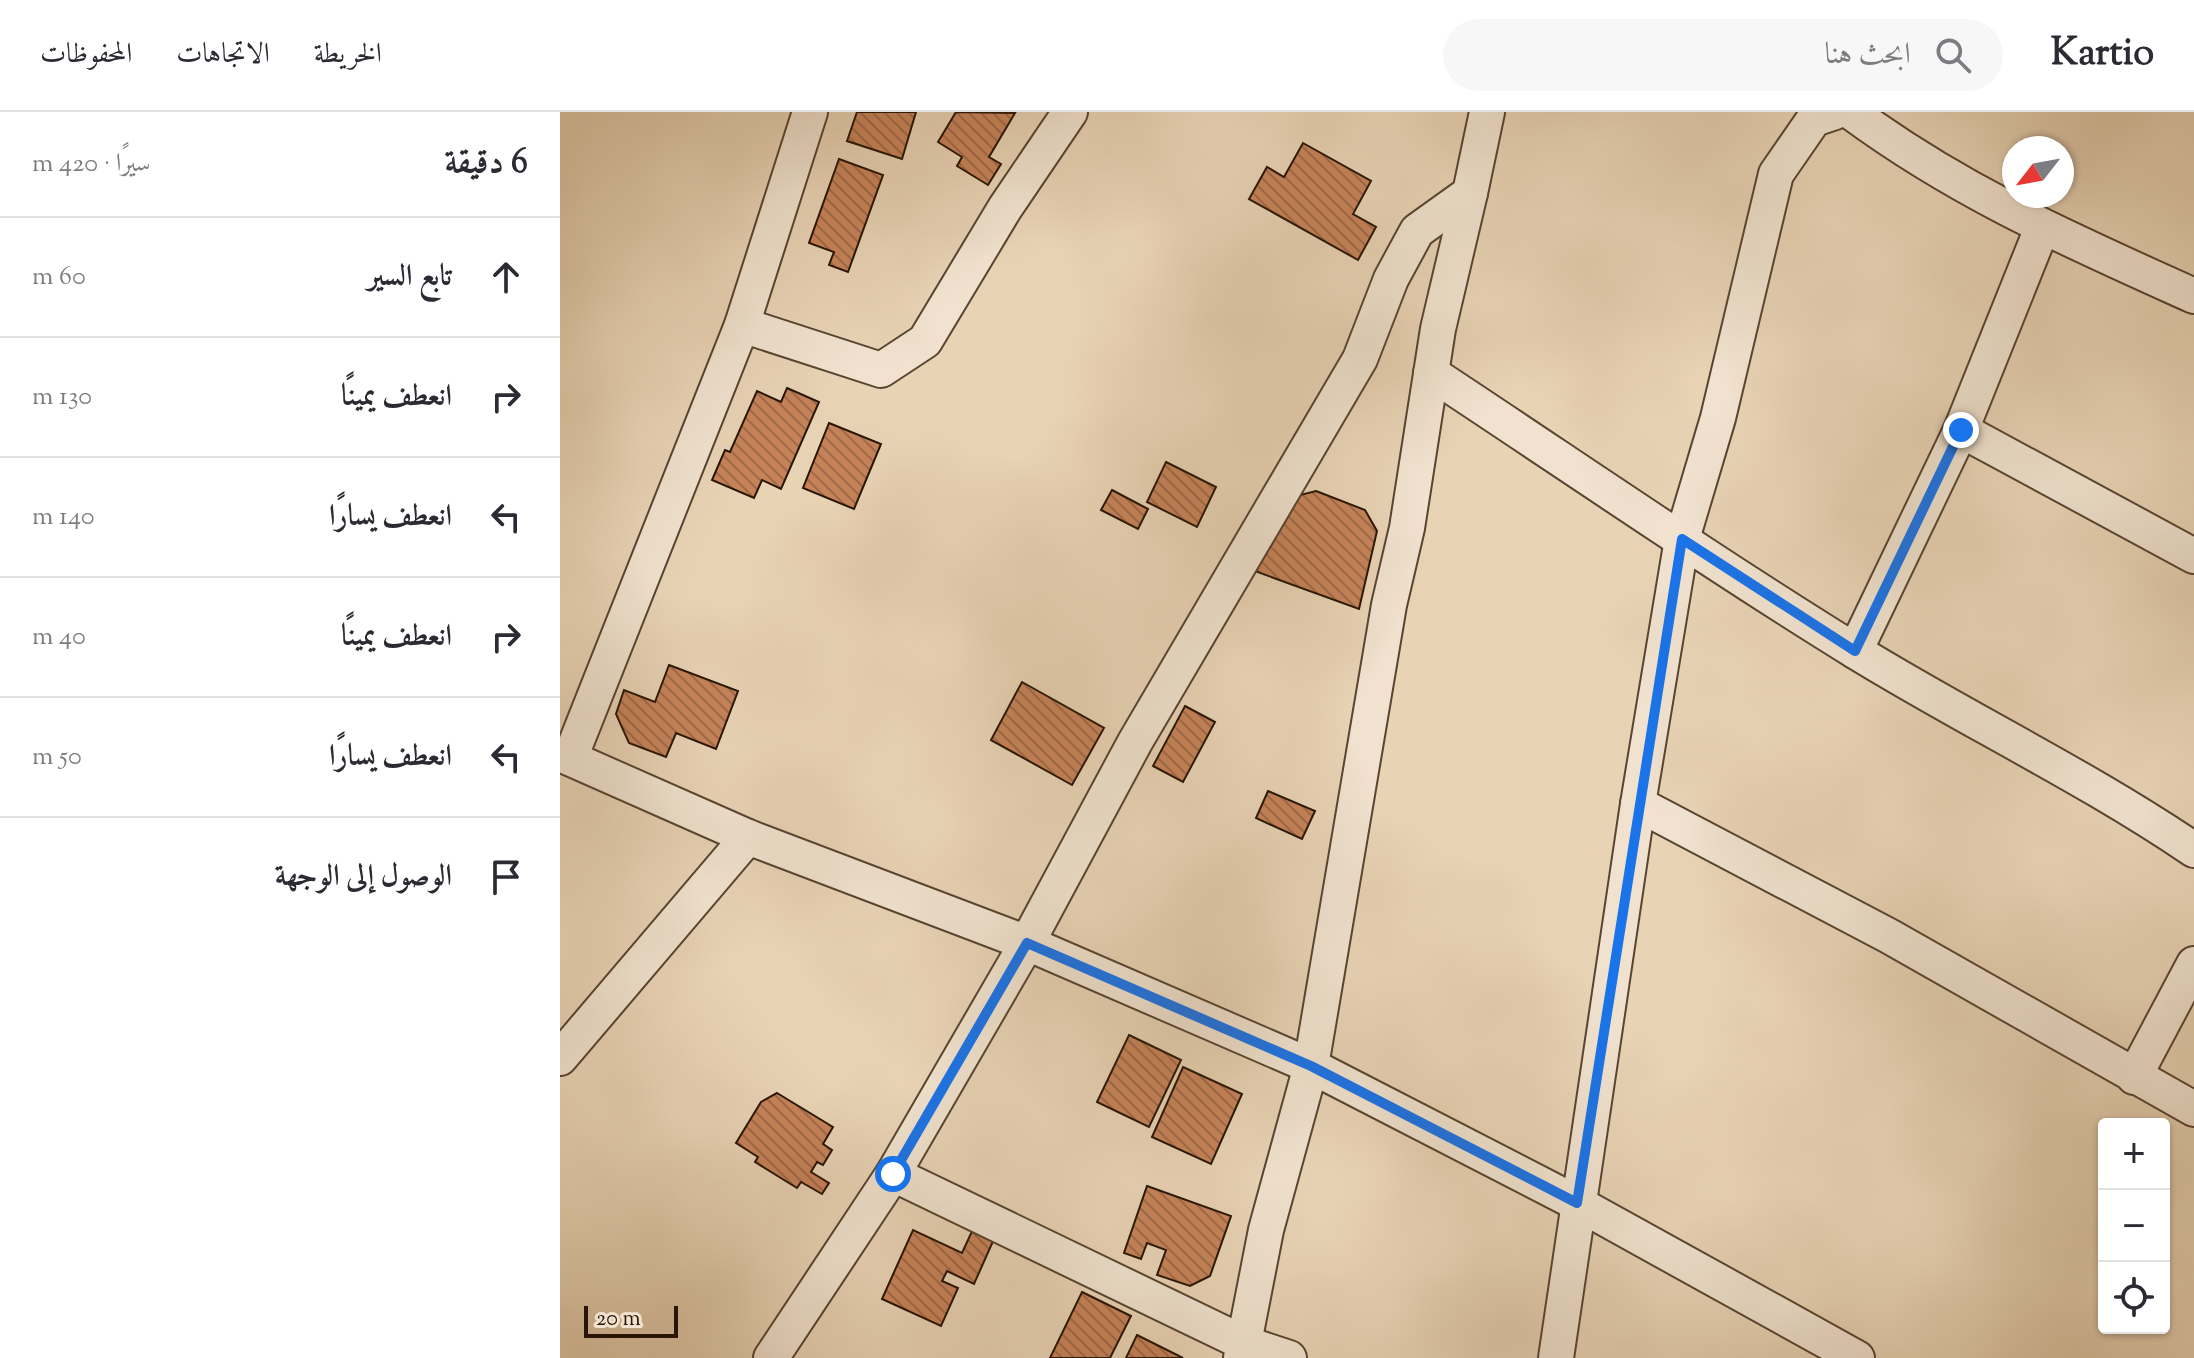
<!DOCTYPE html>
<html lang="ar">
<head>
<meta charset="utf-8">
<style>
	:root { --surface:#fff; --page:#f7f7f7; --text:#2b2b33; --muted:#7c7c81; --line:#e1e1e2 }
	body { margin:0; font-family:"Sorts Mill Goudy",Amiri,serif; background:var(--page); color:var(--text); direction:rtl }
	.controls { position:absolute; right:24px; bottom:24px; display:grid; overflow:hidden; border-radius:8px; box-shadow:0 2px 6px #0004 }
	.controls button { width:72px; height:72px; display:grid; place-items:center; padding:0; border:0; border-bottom:2px solid var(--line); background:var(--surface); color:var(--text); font:40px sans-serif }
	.compass { position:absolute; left:1442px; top:24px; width:72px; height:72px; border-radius:50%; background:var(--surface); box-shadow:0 2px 6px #0004; rotate:239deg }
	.scale { position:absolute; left:24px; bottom:20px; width:94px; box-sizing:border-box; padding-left:8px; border:4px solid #281505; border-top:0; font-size:22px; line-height:28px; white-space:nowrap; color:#281505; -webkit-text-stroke:6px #f0e2cf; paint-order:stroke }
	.stop { position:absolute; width:24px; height:24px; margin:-18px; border:6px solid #1a73e8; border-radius:50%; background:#fff }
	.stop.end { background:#1a73e8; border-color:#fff; box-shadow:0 2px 8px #0008 }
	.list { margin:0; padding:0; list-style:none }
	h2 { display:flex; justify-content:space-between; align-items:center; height:104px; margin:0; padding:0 32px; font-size:34px }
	h2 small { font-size:26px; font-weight:400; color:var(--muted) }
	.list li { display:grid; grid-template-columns:52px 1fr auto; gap:24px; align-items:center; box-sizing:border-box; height:120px; padding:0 32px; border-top:2px solid var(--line) }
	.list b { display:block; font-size:30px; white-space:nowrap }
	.list em { font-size:26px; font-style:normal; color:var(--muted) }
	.icon { flex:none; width:44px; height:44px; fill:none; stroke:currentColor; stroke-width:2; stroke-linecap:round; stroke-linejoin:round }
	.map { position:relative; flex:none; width:1634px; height:1246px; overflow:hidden; direction:ltr }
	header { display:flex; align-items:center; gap:48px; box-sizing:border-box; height:112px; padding:0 40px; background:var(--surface); border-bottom:2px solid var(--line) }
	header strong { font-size:38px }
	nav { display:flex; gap:44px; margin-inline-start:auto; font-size:28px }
	.search { width:560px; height:72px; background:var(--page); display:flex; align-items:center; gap:20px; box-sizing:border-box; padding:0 28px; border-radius:44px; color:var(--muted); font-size:30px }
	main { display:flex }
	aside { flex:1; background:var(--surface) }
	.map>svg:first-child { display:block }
	.building { fill:url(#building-back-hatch); stroke:#281505; stroke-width:2 }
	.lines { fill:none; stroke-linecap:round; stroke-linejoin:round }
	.street-casing { stroke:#584431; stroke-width:38 }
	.street { stroke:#f0e2cf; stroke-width:34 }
	.route { stroke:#1a73e8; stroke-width:10 }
</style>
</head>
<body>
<header>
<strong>Kartio</strong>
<div class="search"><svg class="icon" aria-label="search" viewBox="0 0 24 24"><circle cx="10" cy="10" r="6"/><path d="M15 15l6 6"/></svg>ابحث هنا</div>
<nav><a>الخريطة</a><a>الاتجاهات</a><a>المحفوظات</a></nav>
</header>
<main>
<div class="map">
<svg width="1634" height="1246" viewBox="0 0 1634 1246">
	<defs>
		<pattern id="building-back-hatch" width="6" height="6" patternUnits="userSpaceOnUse" patternTransform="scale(2)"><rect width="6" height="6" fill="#c68359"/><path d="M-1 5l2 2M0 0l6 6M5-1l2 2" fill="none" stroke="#a16a48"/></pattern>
	</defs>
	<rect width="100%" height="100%" fill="#e8d3b5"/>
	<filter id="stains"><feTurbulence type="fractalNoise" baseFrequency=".0025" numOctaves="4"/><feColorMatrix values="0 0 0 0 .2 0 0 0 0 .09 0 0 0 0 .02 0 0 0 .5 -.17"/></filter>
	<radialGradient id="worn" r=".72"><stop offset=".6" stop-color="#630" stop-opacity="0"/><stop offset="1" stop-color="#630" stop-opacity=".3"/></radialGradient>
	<g class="building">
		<path d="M297,0h59l-14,47 -55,-18z"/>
		<path d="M396,0l59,1 -26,44 12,7 -13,21 -31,-19 5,-9 -24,-15z"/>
		<path d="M743,31l68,38 -18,33 23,13 -18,33 -109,-61 18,-32 17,10z"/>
		<path d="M279,47l44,16 -35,97 -19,-7 5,-13 -25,-9z"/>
		<path d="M227,276l32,14 -38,87 -19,-9 -8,18 -42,-18 13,-30 5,2 27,-61 24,11z"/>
		<path d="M269,311l52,21 -27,65 -51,-21z"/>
		<path d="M606,350l50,25 -19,40 -50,-25z"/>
		<path d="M552,378l36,19 -10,20 -37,-19z"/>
		<path d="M756,379l49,19 12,21 -18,78 -107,-39 40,-73z"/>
		<path d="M109,553l69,26 -22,58 -40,-16 -10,24 -37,-14 -13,-29 8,-24 31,12z"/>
		<path d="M462,570l82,46 -32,57 -81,-45z"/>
		<path d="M625,594l30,16 -32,60 -30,-16z"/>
		<path d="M708,679l47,20 -13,28 -46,-21z"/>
		<path d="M569,923l52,25 -32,67 -52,-25z"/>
		<path d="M623,955l59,27 -31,70 -59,-27z"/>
		<path d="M217,981l56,34 -10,17 9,6 -9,15 -6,-3 -6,10 18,11 -7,11 -21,-12 -4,6 -42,-26 3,-5 -22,-14 25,-41z"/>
		<path d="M587,1074l84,30 -21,60 -20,10 -33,-11 9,-25 -19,-7 -6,16 -17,-6z"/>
		<path d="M413,1117l21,10 -20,45 -27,-13 -5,10 16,7 -17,38 -59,-27 31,-69 49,23z"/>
		<path d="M522,1180l49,24 -21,42h-60z"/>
		<path d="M577,1223l46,23h-57z"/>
	</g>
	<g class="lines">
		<defs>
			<g id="street">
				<path d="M1291,0c110,81 219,128 343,184"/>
				<path d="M182,213l139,45 44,-29 80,-133 65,-96"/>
				<path d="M871,261c141,93 280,189 424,278 112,69 230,125 339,199"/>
				<path d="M1401,318l233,126"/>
				<path d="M1295,539l106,-221 81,-202"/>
				<path d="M0,642l188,83 279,106 284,123 266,137 280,155"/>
				<path d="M10,646l172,-433 68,-213"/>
				<path d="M1078,692l251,132 305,173"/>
				<path d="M0,946l188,-221"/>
				<path d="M1574,965l60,-113"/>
				<path d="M333,1062l351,169 45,15"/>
				<path d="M211,1246l122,-184 134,-231 108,-201 225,-383 31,-80 26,-48 53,-38 17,-81"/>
				<path d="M681,1246l25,-128 45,-164 78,-461 18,-77 31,-199 32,-136"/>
				<path d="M996,1246l82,-554 44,-265 36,-121 58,-244 38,-55 21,-7"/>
			</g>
		</defs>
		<use href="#street" class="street-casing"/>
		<use href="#street" class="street"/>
	</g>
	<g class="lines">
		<path class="route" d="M333,1062l134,-231 284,123 266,137 105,-664 173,112 106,-221"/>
	</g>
	<rect width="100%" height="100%" filter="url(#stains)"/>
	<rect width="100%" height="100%" fill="url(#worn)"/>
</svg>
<div class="controls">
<button>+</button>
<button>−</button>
<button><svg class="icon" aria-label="locate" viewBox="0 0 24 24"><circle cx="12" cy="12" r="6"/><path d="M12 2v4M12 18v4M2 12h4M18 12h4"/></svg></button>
</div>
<svg class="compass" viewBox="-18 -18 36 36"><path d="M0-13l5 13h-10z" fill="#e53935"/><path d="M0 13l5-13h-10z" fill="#7c7c81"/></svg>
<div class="scale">20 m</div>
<div class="stop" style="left:333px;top:1062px"></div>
<div class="stop end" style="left:1401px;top:318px"></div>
</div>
<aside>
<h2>6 دقيقة<small>سيرًا · 420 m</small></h2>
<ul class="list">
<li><svg class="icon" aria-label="ahead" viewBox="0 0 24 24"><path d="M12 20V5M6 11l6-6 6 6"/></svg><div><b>تابع السير</b></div><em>60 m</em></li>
<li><svg class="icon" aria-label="right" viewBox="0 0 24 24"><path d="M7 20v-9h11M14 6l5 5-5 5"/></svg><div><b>انعطف يمينًا</b></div><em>130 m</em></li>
<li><svg class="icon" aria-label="left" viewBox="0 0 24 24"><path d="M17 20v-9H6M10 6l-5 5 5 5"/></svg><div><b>انعطف يسارًا</b></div><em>140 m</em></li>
<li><svg class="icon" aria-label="right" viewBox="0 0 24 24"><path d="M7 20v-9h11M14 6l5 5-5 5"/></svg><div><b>انعطف يمينًا</b></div><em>40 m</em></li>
<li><svg class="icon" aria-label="left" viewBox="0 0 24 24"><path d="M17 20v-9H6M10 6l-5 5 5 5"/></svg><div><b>انعطف يسارًا</b></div><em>50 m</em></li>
<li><svg class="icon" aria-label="arrive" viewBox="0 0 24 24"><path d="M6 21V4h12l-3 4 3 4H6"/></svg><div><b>الوصول إلى الوجهة</b></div></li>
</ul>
</aside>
</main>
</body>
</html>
